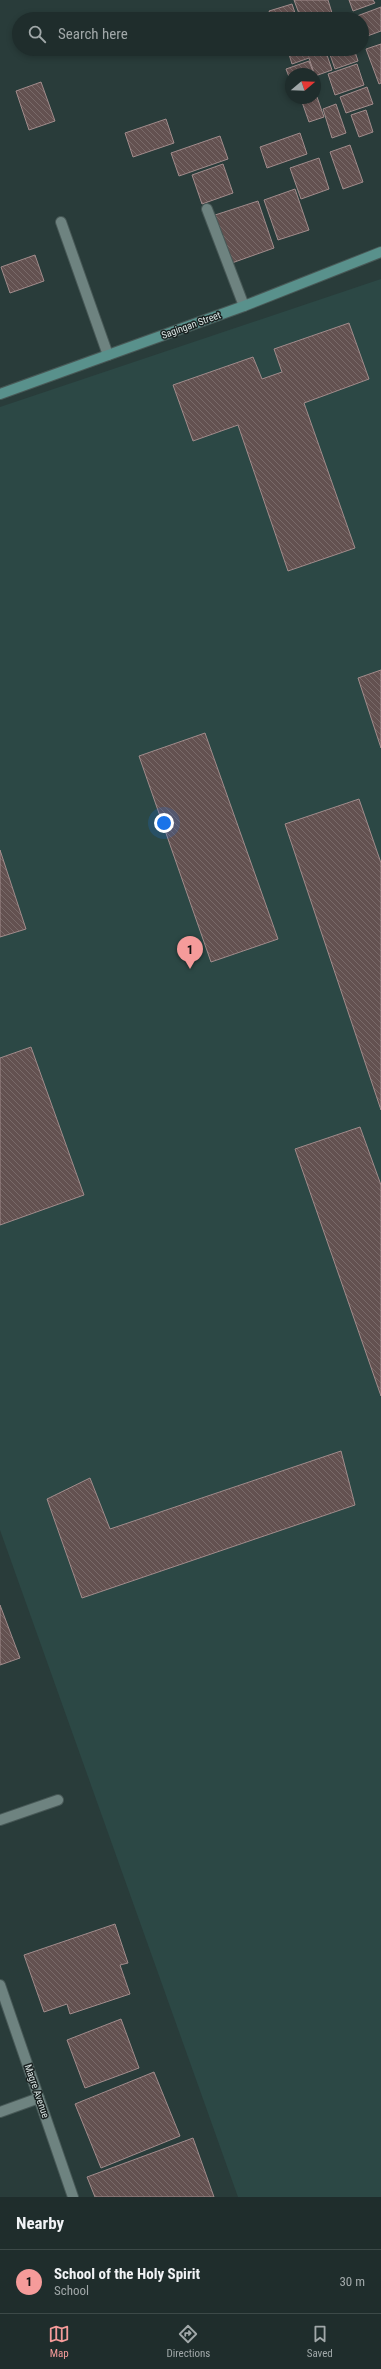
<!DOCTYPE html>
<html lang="en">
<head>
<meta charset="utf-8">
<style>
	:root { --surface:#1f2d2c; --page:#2c3938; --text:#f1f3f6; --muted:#a1a8a9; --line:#3c4948; --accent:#f59b9a }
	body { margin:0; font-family:"Roboto Condensed",sans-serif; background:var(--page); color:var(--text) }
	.compass { position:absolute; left:285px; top:68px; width:36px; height:36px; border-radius:50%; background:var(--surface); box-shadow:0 2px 6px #0003; rotate:71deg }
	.you { position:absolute; left:164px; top:823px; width:14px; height:14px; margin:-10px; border:3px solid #fff; border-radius:50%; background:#1a73e8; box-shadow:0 0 0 6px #1a73e833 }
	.badge { display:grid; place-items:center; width:26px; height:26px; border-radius:50%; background:var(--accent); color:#111; font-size:13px; font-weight:700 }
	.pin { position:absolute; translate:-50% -33px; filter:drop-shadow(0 1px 2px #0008) }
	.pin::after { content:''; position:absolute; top:21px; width:14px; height:12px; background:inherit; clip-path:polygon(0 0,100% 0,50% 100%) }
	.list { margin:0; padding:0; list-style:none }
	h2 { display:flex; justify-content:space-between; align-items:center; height:52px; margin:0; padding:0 16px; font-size:17px }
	h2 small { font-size:13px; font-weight:400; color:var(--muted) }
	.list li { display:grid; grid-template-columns:26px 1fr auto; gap:12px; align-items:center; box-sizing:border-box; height:64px; padding:0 16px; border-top:1px solid var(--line) }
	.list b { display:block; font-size:15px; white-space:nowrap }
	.list p { margin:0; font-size:13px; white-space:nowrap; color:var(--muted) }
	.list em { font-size:13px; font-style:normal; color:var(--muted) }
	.icon { flex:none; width:22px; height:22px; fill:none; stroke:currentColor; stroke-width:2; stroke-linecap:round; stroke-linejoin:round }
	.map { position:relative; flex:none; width:381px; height:2197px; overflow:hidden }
	.search { position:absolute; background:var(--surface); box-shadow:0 2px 6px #0003; left:12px; right:12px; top:12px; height:44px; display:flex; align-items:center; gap:10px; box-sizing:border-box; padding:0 14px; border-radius:22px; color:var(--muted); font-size:15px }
	.sheet { height:116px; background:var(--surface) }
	nav { display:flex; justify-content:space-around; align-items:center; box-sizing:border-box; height:56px; border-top:1px solid var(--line); background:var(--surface); font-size:11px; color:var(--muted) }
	nav a { display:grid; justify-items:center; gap:2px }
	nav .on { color:var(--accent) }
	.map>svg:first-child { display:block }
	.built { fill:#2c4845 }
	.building { fill:url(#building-back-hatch); stroke:#a18c8c }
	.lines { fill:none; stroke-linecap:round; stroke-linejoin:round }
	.street-casing { stroke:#485957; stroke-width:12 }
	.secondary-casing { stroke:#485957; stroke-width:12 }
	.street { stroke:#6e8380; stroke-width:10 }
	.secondary { stroke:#59918c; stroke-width:10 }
	.labels { text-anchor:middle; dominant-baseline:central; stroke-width:3; stroke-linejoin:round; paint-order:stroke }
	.street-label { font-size:10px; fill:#d9e4e3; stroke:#192120 }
</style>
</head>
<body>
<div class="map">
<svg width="381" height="2197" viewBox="0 0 381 2197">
	<defs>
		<pattern id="building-back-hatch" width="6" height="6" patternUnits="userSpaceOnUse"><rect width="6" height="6" fill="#635150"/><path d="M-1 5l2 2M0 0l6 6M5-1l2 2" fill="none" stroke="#796a69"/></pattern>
	</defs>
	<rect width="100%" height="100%" fill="#293c3a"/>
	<path class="built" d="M381,279v1918h-143l-238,-667v-1123z"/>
	<g class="building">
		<path d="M294,0h34l4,13 -18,6h-13z"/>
		<path d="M349,0h24l2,3 -22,8z"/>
		<path d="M292,4l5,15h-25l-3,-8z"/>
		<path d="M381,7v24l-19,7v-19h-13z"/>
		<path d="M381,44v39l-2,1 -13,-35z"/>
		<path d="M295,49h30l7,21 -17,6 -6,-18 -17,6 -4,-13z"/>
		<path d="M328,49h26l4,12 -23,8z"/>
		<path d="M309,61l5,13h-23v8l-5,-13z"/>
		<path d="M357,64l7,21 -29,10 -7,-21z"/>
		<path d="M315,78l3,10 -3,1z"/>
		<path d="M41,82l14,39 -26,9 -13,-39z"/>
		<path d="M367,87l6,17 -27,9 -6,-16z"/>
		<path d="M317,97l7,20 -15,5 -7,-20z"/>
		<path d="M336,104l10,29 -14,5 -9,-29z"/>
		<path d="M366,110l7,22 -14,5 -8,-22z"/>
		<path d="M166,119l8,24 -41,14 -8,-24z"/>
		<path d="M300,133l7,21 -40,14 -7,-21z"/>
		<path d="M220,136l8,23 -49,17 -8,-23z"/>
		<path d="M350,145l13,37 -20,7 -13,-37z"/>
		<path d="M319,158l10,31 -28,10 -11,-31z"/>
		<path d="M223,164l10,29 -31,11 -10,-29z"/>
		<path d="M295,189l14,41 -31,10 -14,-40z"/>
		<path d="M258,201l16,47 -45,16 -17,-48z"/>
		<path d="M35,255l9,26 -34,12 -9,-26z"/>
		<path d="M349,323l20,56 -65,24 51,145 -67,23 -50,-146 -45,16 -20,-56 80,-28 9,22 20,-7 -8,-23z"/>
		<path d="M381,670v78l-23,-70z"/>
		<path d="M205,733l73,206 -67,23 -72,-206z"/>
		<path d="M359,799l22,64v247l-96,-286z"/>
		<path d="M0,850l26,79 -26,8z"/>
		<path d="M31,1047l53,148 -84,30v-167z"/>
		<path d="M360,1127l21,58v211l-86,-247z"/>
		<path d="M341,1451l14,54 -273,93 -35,-99 43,-21 20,51z"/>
		<path d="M0,1605l20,53 -20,7z"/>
		<path d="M115,1924l13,39 -8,2 10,29 -60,20 -3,-10 -23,8 -20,-57z"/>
		<path d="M121,2019l18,49 -54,20 -18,-48z"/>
		<path d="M154,2072l26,64 -79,32 -26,-64z"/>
		<path d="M193,2138l21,59h-119l-8,-20z"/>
	</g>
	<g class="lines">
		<defs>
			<g id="street">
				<path d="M207,209l37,97"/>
				<path d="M61,222l47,133"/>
				<path d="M0,1820l58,-20"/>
				<path d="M0,1985l73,212"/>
				<path d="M0,2112l39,-14"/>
			</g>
			<path id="secondary" d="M0,394l244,-88 137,-54"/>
		</defs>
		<use href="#street" class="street-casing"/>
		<use href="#secondary" class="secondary-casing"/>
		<use href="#street" class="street"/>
		<use href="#secondary" class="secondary"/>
	</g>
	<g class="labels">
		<g class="street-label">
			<text transform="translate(191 325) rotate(-20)">Sagingan Street</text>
			<text transform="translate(37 2091) rotate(71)">Magre Avenue</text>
		</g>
	</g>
</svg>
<svg class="compass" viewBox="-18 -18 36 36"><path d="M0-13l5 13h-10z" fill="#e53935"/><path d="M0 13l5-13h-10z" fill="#a1a8a9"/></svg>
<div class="you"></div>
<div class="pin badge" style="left:190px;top:969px">1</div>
<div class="search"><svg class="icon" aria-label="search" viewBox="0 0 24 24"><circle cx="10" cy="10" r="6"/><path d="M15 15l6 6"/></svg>Search here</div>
</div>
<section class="sheet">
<h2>Nearby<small></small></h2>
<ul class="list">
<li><span class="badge">1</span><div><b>School of the Holy Spirit</b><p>School</p></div><em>30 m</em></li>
</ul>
</section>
<nav>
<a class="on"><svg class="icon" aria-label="map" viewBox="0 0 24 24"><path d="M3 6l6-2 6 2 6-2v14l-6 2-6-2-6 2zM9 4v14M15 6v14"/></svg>Map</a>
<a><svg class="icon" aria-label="directions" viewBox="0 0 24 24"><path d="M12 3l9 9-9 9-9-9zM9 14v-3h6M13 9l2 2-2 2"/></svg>Directions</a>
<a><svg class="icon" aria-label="saved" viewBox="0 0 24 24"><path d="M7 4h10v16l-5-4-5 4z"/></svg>Saved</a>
</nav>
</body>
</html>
